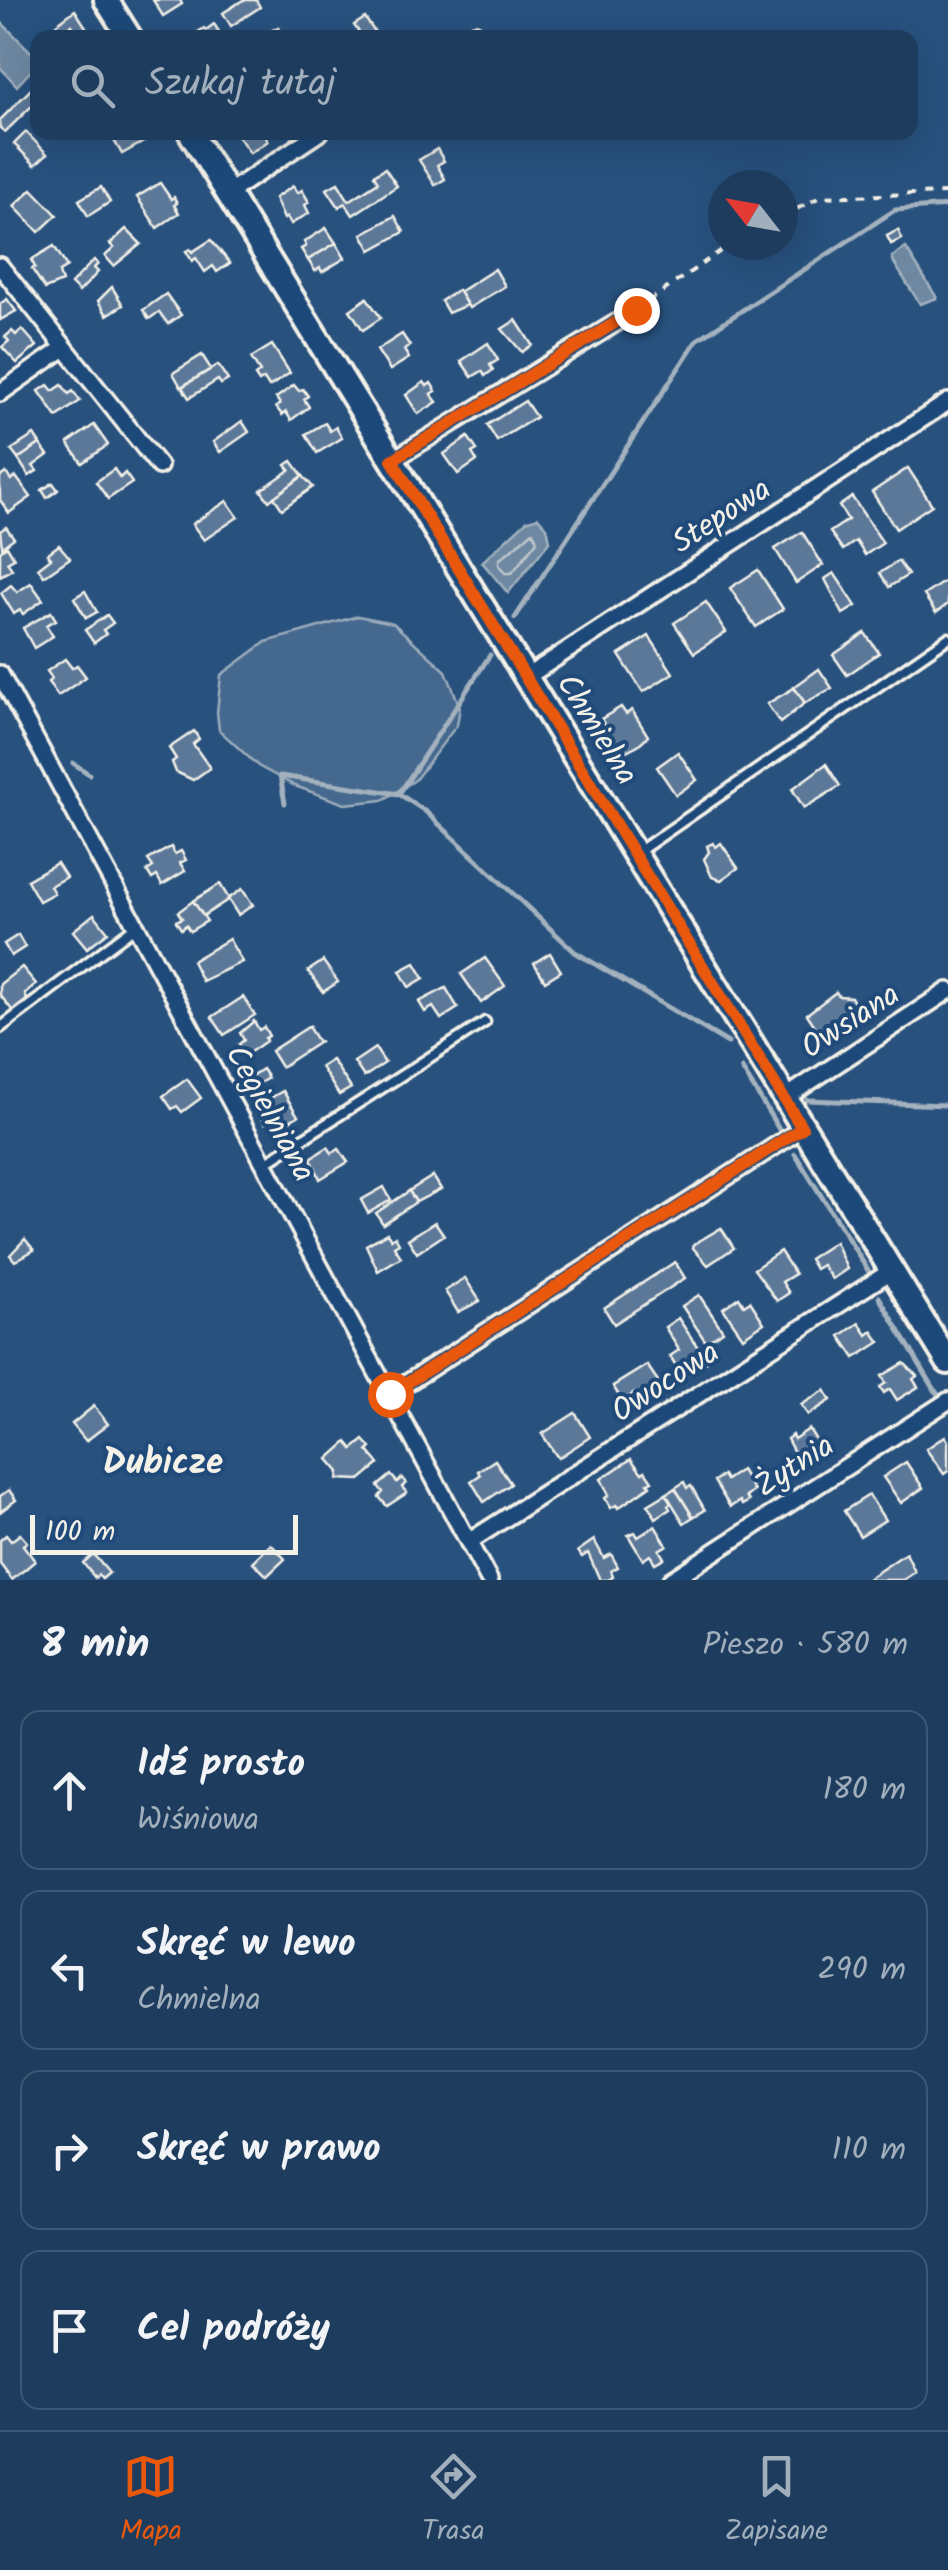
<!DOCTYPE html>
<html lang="pl">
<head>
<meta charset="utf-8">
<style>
	:root { --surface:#1e3d5e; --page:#264464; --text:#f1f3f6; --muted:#a1aebc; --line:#3c5673; --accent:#ea580c }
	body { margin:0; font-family:Kalam,sans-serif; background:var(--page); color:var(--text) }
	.compass { position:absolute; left:708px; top:170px; width:90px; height:90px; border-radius:50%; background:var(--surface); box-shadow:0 10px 40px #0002; rotate:301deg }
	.scale { position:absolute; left:30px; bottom:25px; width:268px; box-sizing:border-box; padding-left:10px; border:5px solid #f4f1e8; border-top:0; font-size:28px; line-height:35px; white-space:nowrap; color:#f4f1e8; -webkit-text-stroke:8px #1f4a7a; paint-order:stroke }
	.stop { position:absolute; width:30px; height:30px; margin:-22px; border:8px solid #ea580c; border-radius:50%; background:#fff }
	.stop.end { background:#ea580c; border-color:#fff; box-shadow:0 2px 10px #0008 }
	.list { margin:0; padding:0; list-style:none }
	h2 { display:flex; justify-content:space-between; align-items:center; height:130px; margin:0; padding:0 40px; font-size:42px }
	h2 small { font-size:32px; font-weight:400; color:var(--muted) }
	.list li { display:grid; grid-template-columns:65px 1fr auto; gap:30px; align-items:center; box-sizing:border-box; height:160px; margin:0 20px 20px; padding:0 20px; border:2px solid var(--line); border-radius:20px }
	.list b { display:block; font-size:38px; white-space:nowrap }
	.list p { margin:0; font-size:32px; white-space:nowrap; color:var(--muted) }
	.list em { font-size:32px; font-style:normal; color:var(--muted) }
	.icon { flex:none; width:55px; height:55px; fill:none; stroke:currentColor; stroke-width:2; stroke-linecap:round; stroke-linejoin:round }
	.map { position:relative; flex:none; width:948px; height:1580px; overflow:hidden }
	.search { position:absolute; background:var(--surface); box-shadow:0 10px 40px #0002; left:30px; right:30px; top:30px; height:110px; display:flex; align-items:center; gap:25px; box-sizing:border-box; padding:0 35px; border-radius:20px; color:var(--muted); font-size:38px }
	.sheet { height:850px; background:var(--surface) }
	nav { display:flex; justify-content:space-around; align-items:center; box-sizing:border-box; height:140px; border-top:2px solid var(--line); background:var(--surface); font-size:28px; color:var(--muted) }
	nav a { display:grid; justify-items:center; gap:5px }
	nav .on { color:var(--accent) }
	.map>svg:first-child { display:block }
	.green { fill:#45688e; stroke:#9cacbb; stroke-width:2.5 }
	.water { fill:#6e88a2; stroke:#a4b2be; stroke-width:2.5 }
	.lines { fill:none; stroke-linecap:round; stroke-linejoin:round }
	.shore { stroke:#bec7cc; stroke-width:2.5 }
	.stream { stroke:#a4b2be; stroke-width:5 }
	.building { fill:#5b7899; stroke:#f4f1e8; stroke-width:2.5 }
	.lane-casing { stroke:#f4f1e8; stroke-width:15 }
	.street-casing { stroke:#f4f1e8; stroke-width:22 }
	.secondary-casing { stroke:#f4f1e8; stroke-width:30 }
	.path { stroke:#f4f1e8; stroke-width:4; stroke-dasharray:8 8; stroke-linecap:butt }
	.lane { stroke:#1f4a7a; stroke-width:8 }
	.street { stroke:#1f4a7a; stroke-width:15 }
	.secondary { stroke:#1f4a7a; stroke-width:22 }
	.route { stroke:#ea580c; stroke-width:12 }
	.labels { text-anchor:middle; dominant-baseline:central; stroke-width:8; stroke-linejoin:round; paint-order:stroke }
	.street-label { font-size:32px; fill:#f4f1e8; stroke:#1f4a7a }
	.neighbourhood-label { font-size:35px; font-weight:bold; fill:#f4f1e8; stroke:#1f4a7a }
</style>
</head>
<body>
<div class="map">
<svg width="948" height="1580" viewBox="0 0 948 1580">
	<rect width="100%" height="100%" fill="#28517e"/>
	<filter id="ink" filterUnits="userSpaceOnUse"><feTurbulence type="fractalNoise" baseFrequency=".01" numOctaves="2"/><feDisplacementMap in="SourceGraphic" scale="20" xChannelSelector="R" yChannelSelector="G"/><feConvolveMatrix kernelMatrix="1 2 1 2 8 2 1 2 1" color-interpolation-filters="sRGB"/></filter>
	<g filter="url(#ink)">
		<path class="green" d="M358,616l35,7 53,48 14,36 -3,18 -42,55 -32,20 -38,4 -50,-18 -37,-20 -39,-36 -2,-18 4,-37 45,-33z"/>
		<g class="water">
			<path d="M0,21l37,37v6l-20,22 -17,-19z"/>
			<path d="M906,248l31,50 -17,6 -26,-41 -2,-6z"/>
			<path d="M538,517l9,10 3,14 -42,52 -26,-31 44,-41z"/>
		</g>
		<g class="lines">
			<path class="shore" d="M533,531l4,10 -25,32h-7l-6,-8v-5z"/>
			<g class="stream">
				<path d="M515,618l182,-278 198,-130 53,-4"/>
				<path d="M73,763l16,11"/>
				<path d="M399,794l91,-139"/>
				<path d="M285,803l-5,-27 119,18 26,17 150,141 153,91"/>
				<path d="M742,1069l38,62"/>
				<path d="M807,1100l141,5"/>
				<path d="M795,1154l74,118"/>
				<path d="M879,1297l59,98"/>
			</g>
		</g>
		<g class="building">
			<path d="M153,0h27l2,4 -19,12z"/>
			<path d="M243,0h13l4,7 -29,19 -8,-13z"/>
			<path d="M75,10l12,19 -8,6 -7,-10 -12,9 -5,-9z"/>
			<path d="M365,18l14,20h-16l-9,-13z"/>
			<path d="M214,24l9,14h-34l15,-10 2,2z"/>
			<path d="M278,27l6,11h-21l-1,-2z"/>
			<path d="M32,88l6,7v5l-33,32 -5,-4v-8z"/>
			<path d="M26,132l21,22 -12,11 -21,-21z"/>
			<path d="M109,132h31l5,9 -23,13z"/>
			<path d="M243,132h20l5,9 -18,12 -12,-17z"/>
			<path d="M437,149l7,12 -7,4 8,14 -10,6 -16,-25z"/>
			<path d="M385,168l12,18 -44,29 -8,-12 -6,4 -12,-18 11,-6 11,18 29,-19 -4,-7z"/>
			<path d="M160,183l11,16 3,-2 3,6 -3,2 5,8 -22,15 -20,-31z"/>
			<path d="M293,186l4,7 5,-3 7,12 -4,3 4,8 -18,11 -4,-7 -3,2 -9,-21z"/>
			<path d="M101,187l9,15 -22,14 -9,-16z"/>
			<path d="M32,189l25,26 -18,17 -25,-26z"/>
			<path d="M395,216l9,16 -33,18 -9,-16z"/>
			<path d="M326,228l10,15 -28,17 -7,-11 5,-3 -2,-4z"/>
			<path d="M126,229l15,15 -27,22 -9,-10 9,-8 -4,-4z"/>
			<path d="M898,230l4,9 -11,5 -4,-8z"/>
			<path d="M211,240l19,23 -13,9 -4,-6 -8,6 -9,-14 -4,3 -6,-10 4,-2 2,3z"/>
			<path d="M336,243l9,15 -23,14 -2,-4 -5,3 -7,-11z"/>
			<path d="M54,246l13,21 -8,5 3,10 -17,7 -13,-20 3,-2 -4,-7z"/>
			<path d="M94,260l4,4 -4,4 4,4 -19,20 -8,-8z"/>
			<path d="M495,269l10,17 -36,22 -10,-16z"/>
			<path d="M112,287l11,18 -16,10 -9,-14z"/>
			<path d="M458,290l9,15 -19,8 -7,-12z"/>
			<path d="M166,294l15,21 -13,9 -9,-12 -10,7 -6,-9z"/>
			<path d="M367,298l14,20 -18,12 -13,-20z"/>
			<path d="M7,299l9,12 -16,9v-16z"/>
			<path d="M516,320l16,25 -10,7 -20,-23z"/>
			<path d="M22,329l15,17 -20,17 -15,-16 7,-6 -4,-4 7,-6 4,4z"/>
			<path d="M402,334l8,12 -6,4 5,8 -19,12 -13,-20z"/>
			<path d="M488,343l10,17 -8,5 3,5 -8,6 -3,-5 -10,6 -11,-16z"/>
			<path d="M272,345l18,28 -21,14 -5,-8 -5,3 -4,-6 5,-4 -9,-14z"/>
			<path d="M202,355l9,14 -30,18 -8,-14z"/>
			<path d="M218,365l10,15 -7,4 -3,-4 -29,18 -7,-11z"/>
			<path d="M424,382l3,4 4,-3 5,8 -5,3 6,8 -19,12 -12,-19z"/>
			<path d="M48,385l5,6 9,-6 7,9 4,-3 7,10 -23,16 -18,-26z"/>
			<path d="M294,385l5,6 4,-2 5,7 -4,3 5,8 -18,13 -5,-8 -4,3 -6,-8 4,-3 -4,-6z"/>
			<path d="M525,401l11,16 -39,24 -10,-16z"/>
			<path d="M242,421l7,11 -29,20 -7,-10z"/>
			<path d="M325,423l5,8 6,-4 6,11 -25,15 -11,-19z"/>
			<path d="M94,425l14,20 -26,18 -14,-20z"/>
			<path d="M34,435l6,9 -22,15 -7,-9z"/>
			<path d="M468,437l9,13 -5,3 5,8 -19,13 -14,-20z"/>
			<path d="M40,444l8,11 -15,11 4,5 -8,5 -11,-17z"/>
			<path d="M292,461l11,15 -34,25 -8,-11 29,-20 -4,-5z"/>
			<path d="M908,468l24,37 -36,24 -24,-37z"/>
			<path d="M114,469l6,9 5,-5 7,10 -24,16 -12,-17z"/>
			<path d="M6,473l5,7 5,-3 15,20 -22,16 -9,-13v-23z"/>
			<path d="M303,476l10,11 -31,22 -8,-12z"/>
			<path d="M53,483l5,7 -11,8 -5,-8z"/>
			<path d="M852,497l31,46 -18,12 -9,-14 -13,9 -13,-18 18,-12 -9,-14z"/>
			<path d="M227,501l11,16 -34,23 -12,-16z"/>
			<path d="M6,527l8,11 -12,9 -2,-16z"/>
			<path d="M802,532l21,33 -27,18 -21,-34z"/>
			<path d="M59,545l11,13 -26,18 -6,-8 13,-10 -4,-4z"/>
			<path d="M7,546l7,12 -7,4 5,7 -12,7v-25z"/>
			<path d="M898,561l10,14 -19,12 -9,-14z"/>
			<path d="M758,570l25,39 -27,18 -26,-39z"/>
			<path d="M834,573l22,33 -13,8 -18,-35z"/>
			<path d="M948,579v25l-12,9 -12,-18z"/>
			<path d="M31,583l12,17 -20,14 -3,-4 -6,4 -13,-21 10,-8 6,7z"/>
			<path d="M85,591l12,21 -11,6 -12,-20z"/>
			<path d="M706,602l20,30 -32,21 -20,-30z"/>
			<path d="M51,612l5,8 -10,5 7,11 -19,12 -11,-20z"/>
			<path d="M107,615l6,8 -10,7 3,4 -12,9 -9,-13z"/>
			<path d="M865,633l14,20 -32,22 -14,-20z"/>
			<path d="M649,636l24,37 -30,19 -24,-37z"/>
			<path d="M65,659l7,9 5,-3 9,12 -28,19 -10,-14 4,-3 -5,-8z"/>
			<path d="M819,669l13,19 -27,15 -11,-16z"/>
			<path d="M794,688l11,15 -25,20 -13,-19z"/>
			<path d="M621,707l5,7 6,-4 16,26 -10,9 -16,8 -21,-34z"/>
			<path d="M194,731l5,8 -6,5 17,24 -17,12 -17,-8 -4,-10 4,-3 -7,-11z"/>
			<path d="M678,752l19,28 -21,15 -19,-28z"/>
			<path d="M826,764l14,22 -36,22 -12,-19z"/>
			<path d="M713,843l3,4 5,-4 17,25 -17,12 -9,-3 -8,-18 5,-7 -2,-6z"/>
			<path d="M171,847l4,7 6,-3 5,9 -6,3 5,8 -23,14 -5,-9 -5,3 -5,-8 6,-4 -5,-7z"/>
			<path d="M57,863l9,14 -16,9 4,7 -15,8 -12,-21z"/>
			<path d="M220,884l9,15 -26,17 -10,-15z"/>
			<path d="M242,889l11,16 -15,10 -10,-16z"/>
			<path d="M193,901l14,20 -17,10 -4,-6 -5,4 -5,-8 6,-3 -4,-6z"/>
			<path d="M94,914l14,18 -21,16 -14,-17z"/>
			<path d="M18,935l7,12 -14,9 -7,-12z"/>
			<path d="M229,939l13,23 -40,19 -10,-20z"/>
			<path d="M550,953l11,18 -16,10 -11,-18z"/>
			<path d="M485,958l20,28 -24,17 -20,-29z"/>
			<path d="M323,961l15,21 -15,10 -15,-21z"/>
			<path d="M415,963l9,15 -15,9 -9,-16z"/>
			<path d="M22,967l14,17 -11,10 2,6 -14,11 -13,-16v-11z"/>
			<path d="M446,988l12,20 -17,11 -8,-12 -8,5 -6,-10z"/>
			<path d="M836,992l3,4 12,1 8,15 -35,28 -17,-26z"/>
			<path d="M243,997l12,18 -31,20 -12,-18z"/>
			<path d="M254,1021l5,9 5,-3 5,9 -4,2 1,3 -20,14 -7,-11 5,-4 -4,-7z"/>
			<path d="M311,1025l-2,3 9,14 3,-1 -40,26 -10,-16z"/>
			<path d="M375,1048l10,15 -21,14 -10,-15z"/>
			<path d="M332,1060l19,28 -12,7 -18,-28z"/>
			<path d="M262,1069l6,9 -20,12 -6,-8z"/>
			<path d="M187,1079l14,19 -19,14 -5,-6 -5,3 -9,-13z"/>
			<path d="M283,1091l15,25 -23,13 -5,-9 -5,3 -5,-8 5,-3 -5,-8z"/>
			<path d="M328,1147l4,6 7,-4 9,13 -28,17 -9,-21z"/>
			<path d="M433,1176l8,13 -25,13 -7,-11z"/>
			<path d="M384,1187l7,13 -23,13 -7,-13z"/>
			<path d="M409,1191l7,11 -33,22 -7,-11z"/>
			<path d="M435,1222l9,13 -27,18 -9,-14z"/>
			<path d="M721,1228l13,20 -26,17 -15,-17 1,-4z"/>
			<path d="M387,1233l4,6 4,-3 4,7 -5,3 7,11 -23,14 -12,-26z"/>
			<path d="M25,1239l9,11 -19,11 -5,-6z"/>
			<path d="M835,1242l12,27 -15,10 -10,-14 -7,4 -6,-10z"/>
			<path d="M780,1251l15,23 -13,8 7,11 -12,8 -23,-32z"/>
			<path d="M675,1262l10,16 -71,46 -10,-16z"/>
			<path d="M465,1278l15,23 -22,11 -13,-21z"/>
			<path d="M699,1295l24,36 -17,11 -24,-36z"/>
			<path d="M739,1297l5,8 6,-4 14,22 -21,14 -20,-29z"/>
			<path d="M678,1318l29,43 -24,16 -13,-21 9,-6 -14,-23z"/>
			<path d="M859,1323l8,12 5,-4 8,11 -25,16 -15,-22z"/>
			<path d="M904,1363l13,13 -4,3 5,8 -21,13 -7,-11 -6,4 -4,-6 6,-4 -4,-7z"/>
			<path d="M647,1365l15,22 -20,16 -7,-10 -13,8 -9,-15z"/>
			<path d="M825,1390l6,10 -23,15 -7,-10z"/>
			<path d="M94,1406l14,18 -22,17 -14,-17z"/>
			<path d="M575,1413l15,24 -32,21 -16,-24z"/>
			<path d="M809,1429l13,21 -12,13 -3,-4 -7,5 -13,-25 5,-4 2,4z"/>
			<path d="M945,1436l3,5v30l-4,3 -18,-25z"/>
			<path d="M364,1440l7,8 -3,3 11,13 -19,16 -22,-1 1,-7 -11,-13 19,-17 6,7z"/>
			<path d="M631,1459l11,14 3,-2 7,10 -4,2 2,3 -32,22 -2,-3 -5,3 -6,-10 4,-3 -8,-16z"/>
			<path d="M495,1460l16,24 -27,18 -13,-21 9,-6 -2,-4z"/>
			<path d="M906,1462l17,26 -22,15 -18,-26z"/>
			<path d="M741,1470l13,21 -8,6 3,4 -7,4 -2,-4 -10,6 -16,-26 9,-6 3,5z"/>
			<path d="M391,1475l6,7 5,-4 4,5 -4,4 5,6 -20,13 -8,-9 4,-5 -5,-6z"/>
			<path d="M684,1482l3,6 4,-2 14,24 -12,7 -18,-29z"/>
			<path d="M675,1488l18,29 -9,6 -18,-29z"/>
			<path d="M9,1490l7,10 -16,12v-16z"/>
			<path d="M666,1494l5,9 -3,2 2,4 -14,9 -8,-13z"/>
			<path d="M869,1495l16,25 -25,16 -16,-25z"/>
			<path d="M655,1526l12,19 -8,5 5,8 -9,5 -5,-8 -7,5 -15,-25 7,-3 3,5z"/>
			<path d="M20,1534l7,8 -4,3 12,16 -23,19 -12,-16v-24l6,-5 5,6z"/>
			<path d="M594,1540l10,18 7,-4 7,13 -7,4 2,6 -5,3h-8l-12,-27 -6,4 -4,-6z"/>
			<path d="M271,1544l14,15 -18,17 -14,-14z"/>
			<path d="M906,1553l9,19 -12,8h-37z"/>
			<path d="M93,1554l16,19 -7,6 -4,-4 -3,3 -12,-15z"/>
		</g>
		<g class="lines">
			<defs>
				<g id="lane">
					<path d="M638,852l310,-214"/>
					<path d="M0,1028l136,-102"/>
					<path d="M265,1163l220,-141"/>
				</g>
				<g id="street">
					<path d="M468,38l7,-5"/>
					<path d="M228,193l92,-61"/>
					<path d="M0,266l159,200"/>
					<path d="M0,393l64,-45"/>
					<path d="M391,461l246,-151"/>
					<path d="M0,674l489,906"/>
					<path d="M525,678l423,-276"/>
					<path d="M785,1098l163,-107"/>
					<path d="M390,1394l413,-266"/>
					<path d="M470,1541l421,-270"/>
					<path d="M671,1580l277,-179"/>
				</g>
				<g id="secondary">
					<path d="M106,0l24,38"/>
					<path d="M190,132l758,1230"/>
				</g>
			</defs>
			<use href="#lane" class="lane-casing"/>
			<use href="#street" class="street-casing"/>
			<use href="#secondary" class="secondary-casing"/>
			<g class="path">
				<path d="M783,216l37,-19 128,-4"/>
				<path d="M649,301l80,-56"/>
			</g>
			<use href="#lane" class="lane"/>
			<use href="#street" class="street"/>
			<use href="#secondary" class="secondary"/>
		</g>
	</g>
	<g class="lines" filter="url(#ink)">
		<path class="route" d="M390,1394l412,-266 -410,-668 244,-150"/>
	</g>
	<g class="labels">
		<g class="street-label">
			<text transform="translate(722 517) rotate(-33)">Stepowa</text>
			<text transform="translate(596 730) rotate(58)">Chmielna</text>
			<text transform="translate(851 1022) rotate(-33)">Owsiana</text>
			<text transform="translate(269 1114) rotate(61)">Cegielniana</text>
			<text transform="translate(666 1383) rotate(-33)">Owocowa</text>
			<text transform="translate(795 1467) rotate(-33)">Żytnia</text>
		</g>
		<g class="neighbourhood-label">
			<text x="163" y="1464">Dubicze</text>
		</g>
	</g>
</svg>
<svg class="compass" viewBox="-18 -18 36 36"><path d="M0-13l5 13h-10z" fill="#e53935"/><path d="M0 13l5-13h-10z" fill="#a1aebc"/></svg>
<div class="scale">100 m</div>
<div class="stop" style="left:390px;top:1394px"></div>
<div class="stop end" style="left:636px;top:310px"></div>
<div class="search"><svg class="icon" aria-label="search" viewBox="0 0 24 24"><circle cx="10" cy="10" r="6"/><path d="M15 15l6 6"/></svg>Szukaj tutaj</div>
</div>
<section class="sheet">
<h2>8 min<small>Pieszo · 580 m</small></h2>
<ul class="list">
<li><svg class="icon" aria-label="ahead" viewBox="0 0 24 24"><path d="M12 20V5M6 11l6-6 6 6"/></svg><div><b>Idź prosto</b><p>Wiśniowa</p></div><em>180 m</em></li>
<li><svg class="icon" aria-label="left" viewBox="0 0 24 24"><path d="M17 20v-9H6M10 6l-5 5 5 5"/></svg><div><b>Skręć w lewo</b><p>Chmielna</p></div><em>290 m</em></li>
<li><svg class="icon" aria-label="right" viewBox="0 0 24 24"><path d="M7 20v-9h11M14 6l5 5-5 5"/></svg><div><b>Skręć w prawo</b></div><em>110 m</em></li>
<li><svg class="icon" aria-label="arrive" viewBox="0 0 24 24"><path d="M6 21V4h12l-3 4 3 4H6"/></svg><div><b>Cel podróży</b></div></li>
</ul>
</section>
<nav>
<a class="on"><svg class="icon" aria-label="map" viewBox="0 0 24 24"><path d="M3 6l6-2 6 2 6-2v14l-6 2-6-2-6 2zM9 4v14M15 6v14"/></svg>Mapa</a>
<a><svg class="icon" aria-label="directions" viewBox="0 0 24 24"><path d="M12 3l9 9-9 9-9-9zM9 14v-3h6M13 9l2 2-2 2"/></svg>Trasa</a>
<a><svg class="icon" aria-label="saved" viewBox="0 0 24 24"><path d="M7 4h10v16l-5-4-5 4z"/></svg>Zapisane</a>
</nav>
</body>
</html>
